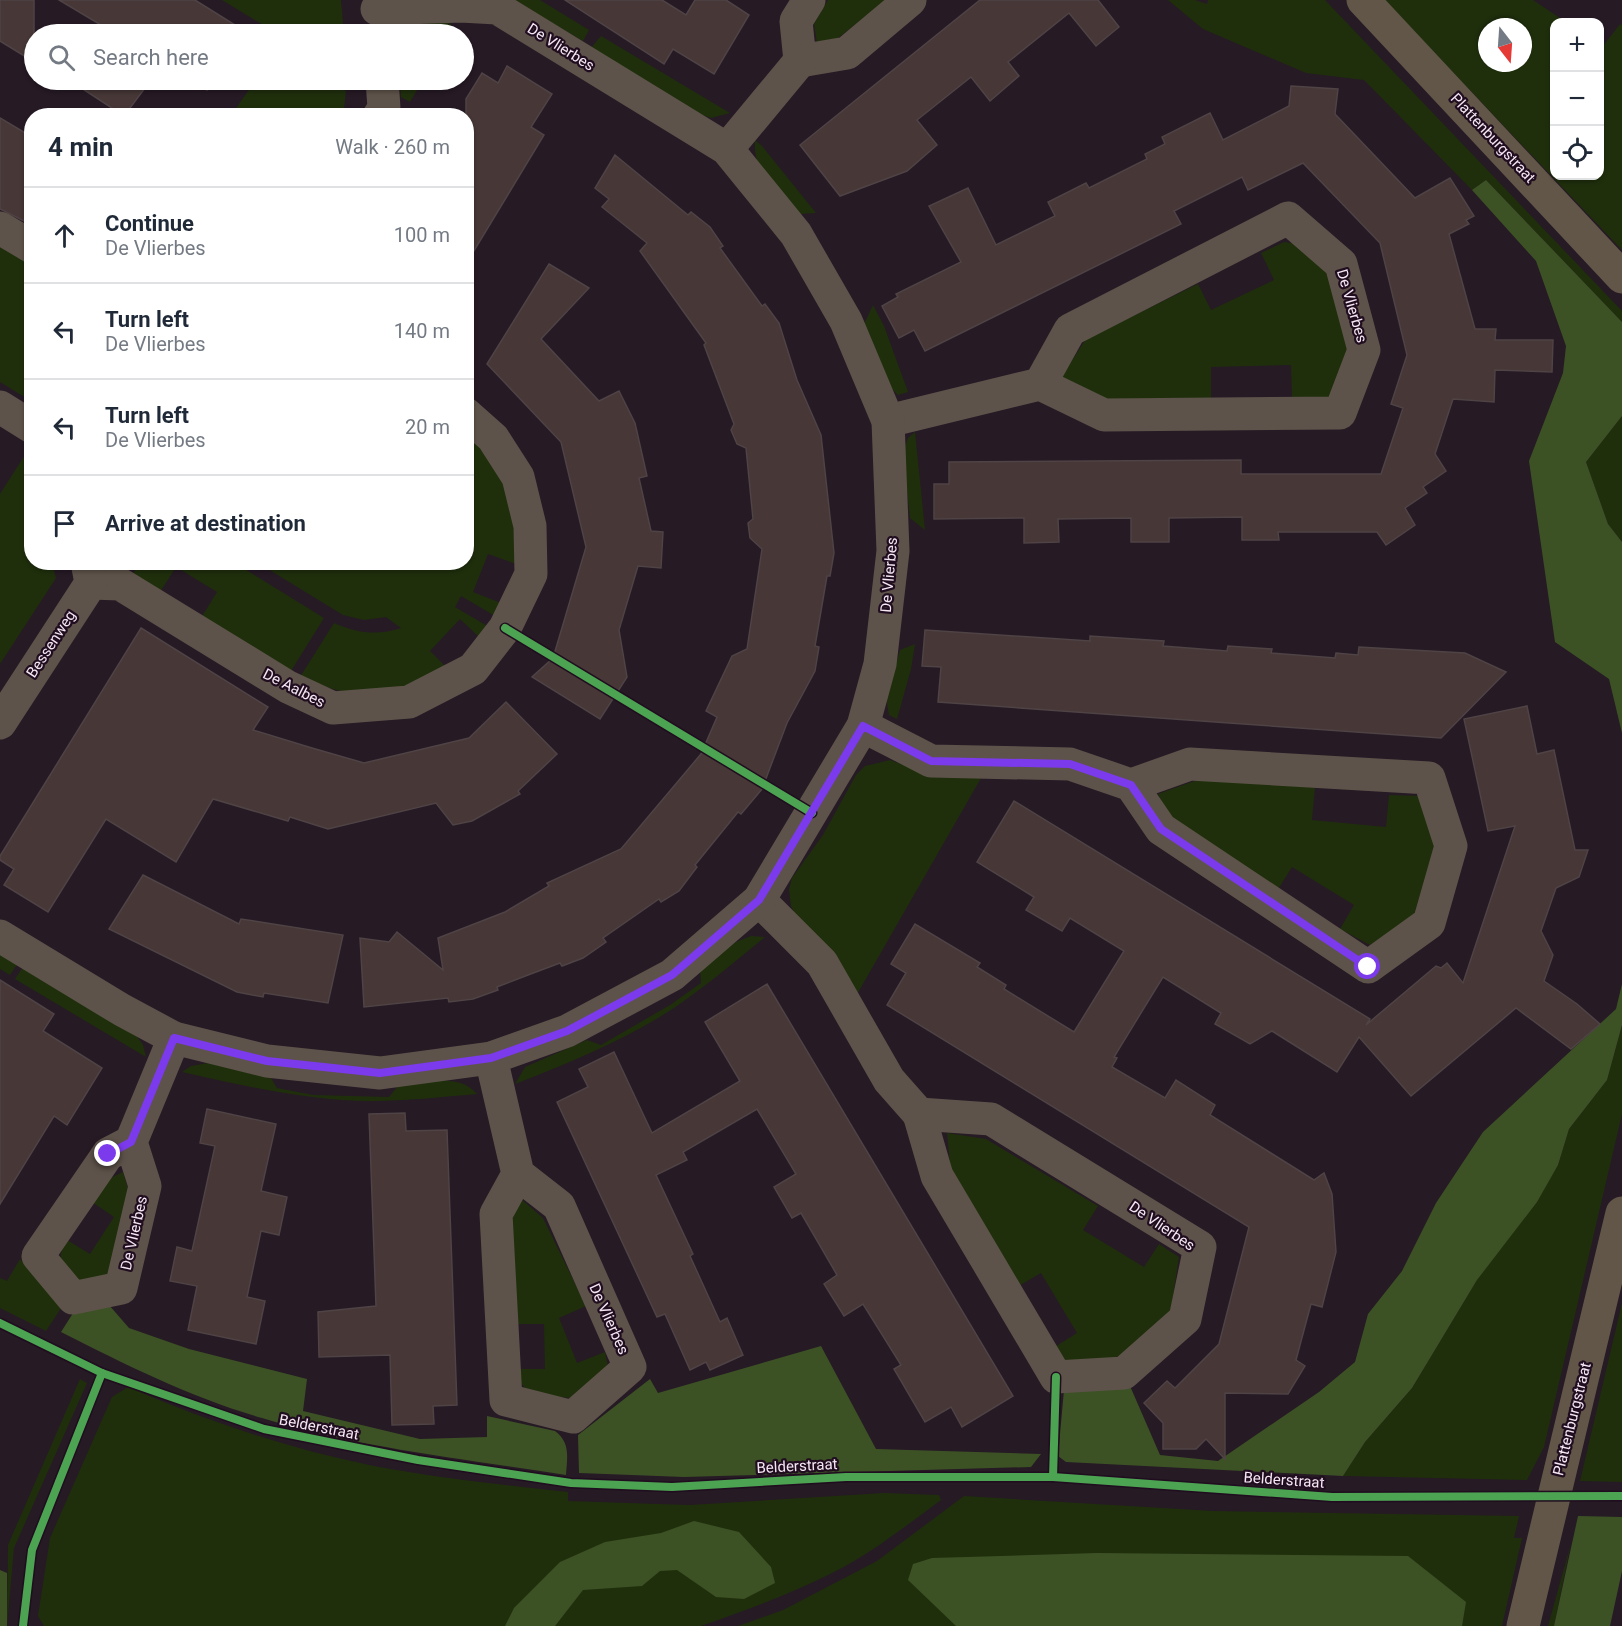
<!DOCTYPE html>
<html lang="en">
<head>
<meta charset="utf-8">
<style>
	:root { --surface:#fff; --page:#f6f6f7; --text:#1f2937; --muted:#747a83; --line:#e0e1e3 }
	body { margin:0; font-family:Roboto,sans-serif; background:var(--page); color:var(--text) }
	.controls { position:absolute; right:18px; top:18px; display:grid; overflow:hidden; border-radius:12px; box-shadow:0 2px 4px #0004 }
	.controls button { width:54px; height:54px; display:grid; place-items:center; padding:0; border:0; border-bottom:2px solid var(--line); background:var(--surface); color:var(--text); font:30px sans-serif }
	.compass { position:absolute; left:1478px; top:18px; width:54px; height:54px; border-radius:50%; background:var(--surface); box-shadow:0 2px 4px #0004; rotate:163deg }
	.stop { position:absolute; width:18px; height:18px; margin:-14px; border:4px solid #7c3aed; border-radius:50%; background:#fff }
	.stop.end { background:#7c3aed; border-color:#fff; box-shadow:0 2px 6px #0008 }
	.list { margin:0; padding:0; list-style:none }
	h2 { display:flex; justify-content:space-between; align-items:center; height:78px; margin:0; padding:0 24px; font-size:26px }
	h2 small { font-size:20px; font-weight:400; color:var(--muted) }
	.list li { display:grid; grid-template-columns:39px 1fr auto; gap:18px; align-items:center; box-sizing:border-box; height:96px; padding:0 24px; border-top:2px solid var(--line) }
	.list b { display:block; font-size:22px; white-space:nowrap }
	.list p { margin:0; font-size:20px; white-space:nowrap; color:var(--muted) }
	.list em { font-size:20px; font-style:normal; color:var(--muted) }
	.icon { flex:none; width:33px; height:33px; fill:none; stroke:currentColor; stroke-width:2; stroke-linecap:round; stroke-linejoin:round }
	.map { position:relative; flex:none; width:1622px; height:1626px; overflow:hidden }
	.search { position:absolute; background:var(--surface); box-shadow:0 2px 4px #0004; left:24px; top:24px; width:450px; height:66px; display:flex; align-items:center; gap:15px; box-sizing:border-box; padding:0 21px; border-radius:33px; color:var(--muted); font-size:22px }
	.panel { position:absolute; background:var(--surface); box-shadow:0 2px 4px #0004; left:24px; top:108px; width:450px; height:462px; border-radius:24px }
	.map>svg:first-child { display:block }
	.green { fill:#1f2f0c; fill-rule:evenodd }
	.forest { fill:#3c5225 }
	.building { fill:#473737; stroke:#4f4345; stroke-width:1.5 }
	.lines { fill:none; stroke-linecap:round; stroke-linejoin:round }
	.street { stroke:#5e534a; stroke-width:33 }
	.secondary { stroke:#625648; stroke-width:33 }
	.cycleway-casing { stroke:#200d1f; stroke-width:11 }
	.cycleway { stroke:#4ca352; stroke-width:8 }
	.route { stroke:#7c3aed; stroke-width:8 }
	.labels { text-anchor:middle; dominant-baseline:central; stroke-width:4.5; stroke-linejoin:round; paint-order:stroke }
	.street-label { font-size:15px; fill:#f4e6f3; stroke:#200d1f }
</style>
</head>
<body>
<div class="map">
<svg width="1622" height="1626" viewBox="0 0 1622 1626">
	<rect width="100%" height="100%" fill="#261a25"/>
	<g class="green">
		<path d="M222,0h119l3,34h-66z"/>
		<path d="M512,0h28l49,30 -6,11z"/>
		<path d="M828,0h59l-53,41 -17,2 -3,-19z"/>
		<path d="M1168,0h27l12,4 1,-4h117l297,311v11l-136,-142 -14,10 -108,-110 -58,-7 -103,-44z"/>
		<path d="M1384,0h149l33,22h-12v154h46v-131l3,1 17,-22 2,1v225zM1487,27h36v36h-36z"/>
		<path d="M447,21l7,7 -4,6h-41l17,-11z"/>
		<path d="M601,36l129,77 -19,5 -17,-6 -103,-64z"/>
		<path d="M256,80h71l19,11 -2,17 -5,7h-108z"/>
		<path d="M400,80h23l-13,22 -9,-5z"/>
		<path d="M755,140l7,6 54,67 -18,1c-20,-22 -46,-42 -43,-74z"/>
		<path d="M0,239l31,20v142l-31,-19z"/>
		<path d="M1284,242l14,2 33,32 17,72 -17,50 -39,1 -1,-34 -80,2v32l-104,3 -48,-22 27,-41 112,-55 13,26 63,-30 -13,-27z"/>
		<path d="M873,305l11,21 24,66 -10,3 -11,-11 -23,-60z"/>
		<path d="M1622,416v126l-14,-18 -22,-62z"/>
		<path d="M915,432l10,98 -15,-12 -7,-66 5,-14z"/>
		<path d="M467,433l32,37 18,55 -1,39 -28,-10 -15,38 28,11 -6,13 -34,-20 -6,11 34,20 -8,12 -21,-20 -30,32 20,20c-53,29 -94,31 -150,6l34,-54c23,10 43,13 67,5l-15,-11 -22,3 -21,-5 -85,-52 208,-1z"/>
		<path d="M30,447l2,115 20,1 4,15 -56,86v-170z"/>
		<path d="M140,563h95l89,55 -33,53 -90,-53 16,-26 -41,-25 -16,25 -28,-17z"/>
		<path d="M915,644l-4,25 -14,50 -8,-4 -3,-17 14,-48z"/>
		<path d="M890,760l37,14 54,4 -125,218 -59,-78 -6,-12 -2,-16 3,-12 31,-43 33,-60 9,-9z"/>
		<path d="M1200,779l115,8 -3,33 74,7 3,-32 32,1 14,50 -22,72 -43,27 -30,-16 14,-24 -62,-38 -15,24 -102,-62 -17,-35z"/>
		<path d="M751,936l14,1c-30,25 -59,49 -91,71 -49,32 -105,55 -159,76l10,-17 62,-27 14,5 69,-40 31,-22 -1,-14 36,-27z"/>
		<path d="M0,952l18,11 -8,12 -10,-6z"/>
		<path d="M23,967l113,68 7,10 3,12 -131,-78z"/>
		<path d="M1622,1025v89l-78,333 -17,33 -184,-4 22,-34 47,-54 65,-108 81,-115 11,-36 38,-49z"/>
		<path d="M208,1063l63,15 6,10 36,7 76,2 9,-11c26,-3 60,-14 79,8 -35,3 -70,7 -105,7 -65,0 -127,-15 -190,-29l9,-6z"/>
		<path d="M947,1133l39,6 112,67 -15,24 61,37 15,-23 20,13 -8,53 -57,53 -51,2 -10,-17 24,-15 -36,-60 -24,14 -66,-113z"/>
		<path d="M123,1172l6,20 -20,82 -8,7 -27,-1c-12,-17 -19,-20 -7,-40l23,14 24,-37 -22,-15 11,-20z"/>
		<path d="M521,1199l22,19 43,88 -27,12 18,45 28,-11 3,15 -37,31c-28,-3 -48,3 -55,-29h29l-1,-45h-28l-6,-100z"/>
		<path d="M20,1259l41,49 -15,23 -46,-23v-30l7,3z"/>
		<path d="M1622,1303v179l-42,-1z"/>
		<path d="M80,1379l7,4 -73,165 -7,78 1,-81z"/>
		<path d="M128,1387c79,34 161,62 246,79 63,12 130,19 194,26v9l121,4 195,-12 55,2 2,5c-34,25 -69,53 -107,72 -43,22 -88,38 -133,54h-657l-6,-10 12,-78 62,-141z"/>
		<path d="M964,1496l249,15 306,5 -5,22h8l-20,88h-764l45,-16 94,-49z"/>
		<path d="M1571,1543l-17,83h-6z"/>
	</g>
	<g class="forest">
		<path d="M1486,180l136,142v94l-36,46 22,62 14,18v191l-13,-54 -54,-37 -26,-181 34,-88 3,-27 -30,-85 -64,-71z"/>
		<path d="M1622,984v41l-15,55 -38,49 -11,36 -21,37 -60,78 -65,108 -47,54 -22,34 -277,-14 -8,-6 6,-66 66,-4 30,69 58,6 101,-69 36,-30 13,-48 34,-43 34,-68 47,-71 133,-123z"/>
		<path d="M109,1305l20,23 60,21 118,30 -4,32 117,28 67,-2v-21l68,15c16,12 12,27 11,44 -101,-16 -206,-27 -304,-57 -70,-20 -136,-53 -201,-86l14,-22z"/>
		<path d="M821,1346l55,103 165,5 -10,13 -347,10 -105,-4 -1,-38 72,-56 8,14z"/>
		<path d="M1578,1516l44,1v54l-12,55h-56z"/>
		<path d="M694,1521l45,11 32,35 4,16 -31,16 -28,-2 -39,-27 -17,1 -18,15 -59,4 -28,36h-50l9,-18 46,-46 45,-20 56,-9z"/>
		<path d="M1097,1553l311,3 58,46 -4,24h-506l-48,-46 5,-16 19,-6z"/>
		<path d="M0,1570l7,3v53h-7z"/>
	</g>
	<g class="building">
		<path d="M0,0h34v62l-34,-21z"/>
		<path d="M59,0h136l48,30 -3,4h-124z"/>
		<path d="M565,0h97l24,15 9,-15h31l23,15 -35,59 -41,-25 -9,15z"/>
		<path d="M980,0h118l21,27 -23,19 -27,-33 -61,49 11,14 -29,25 -19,-24 -54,43 20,25 -30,26 -67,25 -40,-51z"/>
		<path d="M507,66l45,28 -21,33 13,8 -78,129v-165l16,-26 16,10z"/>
		<path d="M69,80h82l-27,36z"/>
		<path d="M190,80h23l-6,10z"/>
		<path d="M1291,86l47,3 -3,25 80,84 35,-20 24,38 -8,4 3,4 -20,10 26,95h21l-1,11h58l-1,32 -57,-2 -1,32 -41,-3 -18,55 11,17 -23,16 4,6 -22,15 10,17 -29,20 -9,-13h-99l1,8h-37v-23l-73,1v24h-38v-24l-73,1 1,23 -35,1v-25l-90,1v-35h15v-22l292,-2v14h140l22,-66 -12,-4 16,-49 -27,-112 -77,-80 -55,27 -6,-13 -68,34 7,13 -256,127 -11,-21 -15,8 -17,-32 16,-9 -2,-3 65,-32 -32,-56 39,-18 28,57 59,-29 -7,-14 38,-19 3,5 58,-29 -2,-5 20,-10 -3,-7 48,-24 13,27 66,-34z"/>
		<path d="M0,118l32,19v88l-32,-16z"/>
		<path d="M615,155l73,60 3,-3 19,15 13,19 -3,2 42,58 3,-2 14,19 18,57 24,55 13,118 -4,23h-3l-12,70 4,1 -4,24 -28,52 -25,66 -21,25 -3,-2 -43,53 2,2 -18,24 -18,11 -2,-3 -56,39 3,4 -23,16 -21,8 -2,-3 -32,12 -31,12 1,3 -25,9 -24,3 -1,-4 -84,9 -4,-69 29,4 8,-10 46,38 -5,-32 67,-26 44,-26 -2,-3 74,-34 80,-95 16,-37 -11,-6 26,-55 15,-7 15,-100 -12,-11 -2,-15 5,-4 -7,-71 -9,-4 -6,-14 3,-6 -30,-79 2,-2 -66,-92 7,-8 -45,-36 7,-8 -14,-11z"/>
		<path d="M549,264l40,24 -48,51 58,62 20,-10 16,32 12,53 -8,2 12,53 12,1 -2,36 -23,-2 -19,64 8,47 -27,42 -68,-42 21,-19 33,-111 -25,-105 -74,-78z"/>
		<path d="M141,628l127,79 -15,23 59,18 52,15 105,-25 37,-36 51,52 -39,37 2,3 -48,27 -19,4 -17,-22 -108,26 -38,-12 -2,4 -75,-22 -37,63 -70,-43 -58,93 -44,-27 10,-16 -14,-9v-4z"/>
		<path d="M925,630l165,11v-5l74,5 -1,5 64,5 1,-5 44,3 -1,4 64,5 1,-5 22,2 1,-8 106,6 41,19 -65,66 -212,-15 -291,-21 3,-35 -19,-1z"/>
		<path d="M1527,706l10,48 17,-4 21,100h13l-9,27 -23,11 -15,43 12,24 -9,26 33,23 23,20 -29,25 -55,-41 -105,88 -52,-59 -22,35 -65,-41 -22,13 -35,-20 6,-11 -58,-36 -49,80 3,1 -5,9 53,31 11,-18 39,25 -5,10 104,65 10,-7 8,21 4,58 -14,55 -11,-3 -15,56 9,6 -17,28 -63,-1v66l-19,-20 -10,10h-33v-26l-19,-20 23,-22 8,7 44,-44 30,-117 -362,-222 19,-32 -15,-9 24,-40 65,39 -3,4 29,18 -2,4 70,43 50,-81 -54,-33 -8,13 -36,-21 8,-13 -57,-35 37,-61 356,218 -4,6 70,-59 5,2 6,-5 16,20 52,-157 -27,5 -24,-112z"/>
		<path d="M143,875l96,49 2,-5 102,16 -15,68 -64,-10 -1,4 -26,-5 -128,-63z"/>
		<path d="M0,980l54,34 -11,17 59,37 -35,57 -13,-9 -54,88z"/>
		<path d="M767,984l246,412 -51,31 -11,-20 -26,15 -31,-53 7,-4 -38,-61 -19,12 -20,-32 13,-9 -36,-62 -9,5 -18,-31 22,-13 -39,-65 -74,43 4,8 -31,15 37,79 -3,2 30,66 7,-4 16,37 -33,15 -4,-8 -16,8 -25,-56 -8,3 -100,-215 31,-15 -9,-18 35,-17 38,81 88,-52 -35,-59z"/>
		<path d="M207,1109l69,15 -15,67 26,6 -8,38 -18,-4 -14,66 18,4 -9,43 -68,-14 9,-44 -27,-5 7,-34 15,4 23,-105 -15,-3z"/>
		<path d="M405,1113l1,18 41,-1 10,275 -24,1 1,18 -42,1 -2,-70 -71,2 -1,-45 58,-6 -7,-192z"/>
	</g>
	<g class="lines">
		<g class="street">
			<path d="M809,0l-13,21 4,40 47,-8 63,-53"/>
			<path d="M379,116l5,-8 -2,-28"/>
			<path d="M727,149l73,-88"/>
			<path d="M0,228l32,19"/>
			<path d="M0,407l32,20"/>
			<path d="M888,421l152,-37 64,31 236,-2 24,-63 -23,-86 -53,-46 -218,112 -30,54"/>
			<path d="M91,583l29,1 168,103 45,21 76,-6 64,-33 32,-41 26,-54 -1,-48 -12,-49 -25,-39 -27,-24"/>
			<path d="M0,723l91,-140 -4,-21"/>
			<path d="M863,726l68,35 139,3 61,21 30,44 207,138 61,-44 22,-77 -22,-68 -239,-14 -59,21"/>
			<path d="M759,900l63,63 67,117 30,34"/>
			<path d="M0,936l122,74 52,28 93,23 113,12 111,-15 76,-27 105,-56 87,-75 104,-174 17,-62 13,-113 -5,-130 -42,-100 -50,-87 -69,-85 -230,-141 -36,-2 -84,3"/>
			<path d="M491,1058l27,116 41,32 71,161 -57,50 -67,-17 -10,-186 22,-40"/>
			<path d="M919,1114l72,5 209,128 -15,72 -61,54 -68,4 -119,-201z"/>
			<path d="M131,1142l14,44 -24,102 -48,10 -35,-42 70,-102 23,-12 43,-104"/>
		</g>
		<g class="secondary">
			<path d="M1363,0l259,277"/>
			<path d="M1523,1626l99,-413"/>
		</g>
		<defs>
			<g id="cycleway">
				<path d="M505,628l307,185"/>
				<path d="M0,1323l102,50 162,56 154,31 153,23 101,4 174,-10h207l279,20 290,-1"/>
				<path d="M1053,1477l3,-100"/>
				<path d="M23,1626l9,-76 70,-177"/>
			</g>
		</defs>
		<use href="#cycleway" class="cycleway-casing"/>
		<use href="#cycleway" class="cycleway"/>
	</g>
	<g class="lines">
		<path class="route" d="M108,1154l23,-12 43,-104 93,23 113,12 111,-15 76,-27 105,-56 87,-75 104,-174 68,35 139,3 61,21 30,44 207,138"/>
	</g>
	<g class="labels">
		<g class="street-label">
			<text transform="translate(561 47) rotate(32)">De Vlierbes</text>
			<text transform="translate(1493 138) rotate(47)">Plattenburgstraat</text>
			<text transform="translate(1352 306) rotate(74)">De Vlierbes</text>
			<text transform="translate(889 575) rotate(-85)">De Vlierbes</text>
			<text transform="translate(51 644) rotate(-57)">Bessenweg</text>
			<text transform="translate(294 688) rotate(27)">De Aalbes</text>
			<text transform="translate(1162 1226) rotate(34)">De Vlierbes</text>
			<text transform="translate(134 1233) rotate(-77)">De Vlierbes</text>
			<text transform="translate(609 1319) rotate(66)">De Vlierbes</text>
			<text transform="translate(1572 1419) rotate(-76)">Plattenburgstraat</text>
			<text transform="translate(319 1427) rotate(11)">Belderstraat</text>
			<text transform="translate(797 1466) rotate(-3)">Belderstraat</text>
			<text transform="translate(1284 1480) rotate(4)">Belderstraat</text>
		</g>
	</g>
</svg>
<div class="controls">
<button>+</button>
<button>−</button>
<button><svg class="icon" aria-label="locate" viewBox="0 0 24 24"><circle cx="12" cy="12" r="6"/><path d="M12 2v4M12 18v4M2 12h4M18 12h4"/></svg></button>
</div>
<svg class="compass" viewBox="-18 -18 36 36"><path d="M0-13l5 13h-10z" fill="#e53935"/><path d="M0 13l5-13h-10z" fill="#747a83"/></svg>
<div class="stop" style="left:1368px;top:967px"></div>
<div class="stop end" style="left:108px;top:1154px"></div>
<div class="search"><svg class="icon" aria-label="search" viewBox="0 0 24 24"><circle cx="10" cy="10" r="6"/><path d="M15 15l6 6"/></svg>Search here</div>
<section class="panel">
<h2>4 min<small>Walk · 260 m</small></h2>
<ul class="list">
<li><svg class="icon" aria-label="ahead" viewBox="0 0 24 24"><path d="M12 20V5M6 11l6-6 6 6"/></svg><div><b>Continue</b><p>De Vlierbes</p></div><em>100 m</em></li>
<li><svg class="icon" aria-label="left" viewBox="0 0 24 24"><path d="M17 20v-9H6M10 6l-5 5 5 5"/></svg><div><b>Turn left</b><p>De Vlierbes</p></div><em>140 m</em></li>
<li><svg class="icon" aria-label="left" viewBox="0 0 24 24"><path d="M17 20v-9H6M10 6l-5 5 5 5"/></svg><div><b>Turn left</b><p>De Vlierbes</p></div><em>20 m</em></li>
<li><svg class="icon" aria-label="arrive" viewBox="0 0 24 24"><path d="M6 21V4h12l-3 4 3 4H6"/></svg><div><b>Arrive at destination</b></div></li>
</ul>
</section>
</div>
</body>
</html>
